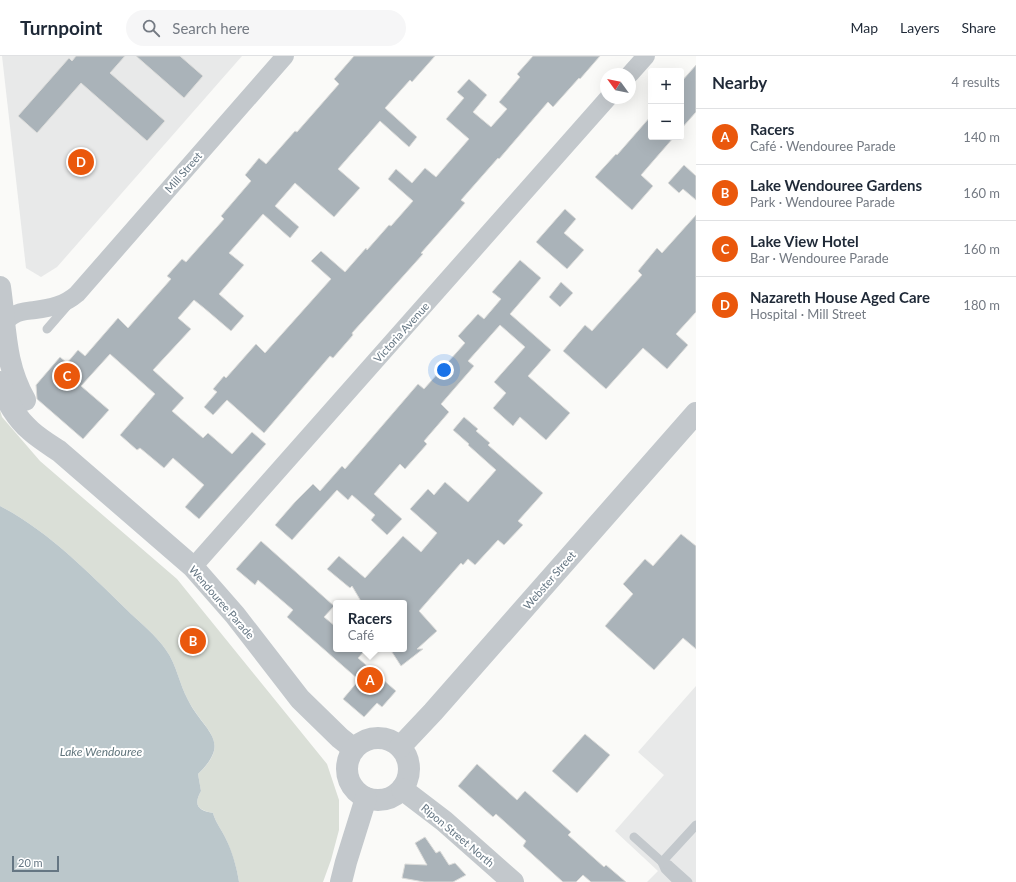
<!DOCTYPE html>
<html lang="en">
<head>
<meta charset="utf-8">
<style>
	:root { --surface:#fff; --page:#f6f6f7; --text:#1f2937; --muted:#747a83; --line:#e0e1e3; --accent:#ea580c }
	body { margin:0; font-family:Lato,sans-serif; background:var(--page); color:var(--text) }
	.controls { position:absolute; right:12px; top:12px; display:grid; overflow:hidden; border-radius:4px; box-shadow:0 4px 16px #0002 }
	.controls button { width:36px; height:36px; display:grid; place-items:center; padding:0; border:0; border-bottom:1px solid var(--line); background:var(--surface); color:var(--text); font:20px sans-serif }
	.compass { position:absolute; left:600px; top:12px; width:36px; height:36px; border-radius:50%; background:var(--surface); box-shadow:0 4px 16px #0002; rotate:303deg }
	.scale { position:absolute; left:12px; bottom:10px; width:47px; box-sizing:border-box; padding-left:4px; border:2px solid #657683; border-top:0; font-size:11px; line-height:14px; white-space:nowrap; color:#657683; -webkit-text-stroke:3px #fff; paint-order:stroke }
	.you { position:absolute; left:444px; top:314px; width:14px; height:14px; margin:-10px; border:3px solid #fff; border-radius:50%; background:#1a73e8; box-shadow:0 0 0 6px #1a73e833 }
	.badge { display:grid; place-items:center; width:26px; height:26px; border-radius:50%; background:var(--accent); color:#fff; font-size:13px; font-weight:700 }
	.pin { position:absolute; translate:-50% -50%; border:2px solid #fff; box-shadow:0 1px 4px #0006 }
	.popup { position:absolute; left:333px; top:544px; width:74px; height:52px; box-sizing:border-box; display:grid; place-content:center; border-radius:4px; background:var(--surface); filter:drop-shadow(0 1px 3px #0005); font-size:13px; white-space:nowrap; color:var(--muted) }
	.popup b { font-size:15px; color:var(--text) }
	.popup::after { content:''; position:absolute; left:50%; top:100%; margin-left:-8px; border:8px solid transparent; border-top-color:var(--surface) }
	.list { margin:0; padding:0; list-style:none }
	h2 { display:flex; justify-content:space-between; align-items:center; height:52px; margin:0; padding:0 16px; font-size:17px }
	h2 small { font-size:13px; font-weight:400; color:var(--muted) }
	.list li { display:grid; grid-template-columns:26px 1fr auto; gap:12px; align-items:center; box-sizing:border-box; height:56px; padding:0 16px; border-top:1px solid var(--line) }
	.list b { display:block; font-size:15px; white-space:nowrap }
	.list p { margin:0; font-size:13px; white-space:nowrap; color:var(--muted) }
	.list em { font-size:13px; font-style:normal; color:var(--muted) }
	.icon { flex:none; width:22px; height:22px; fill:none; stroke:currentColor; stroke-width:2; stroke-linecap:round; stroke-linejoin:round }
	.map { position:relative; flex:none; width:696px; height:826px; overflow:hidden }
	header { display:flex; align-items:center; gap:24px; box-sizing:border-box; height:56px; padding:0 20px; background:var(--surface); border-bottom:1px solid var(--line) }
	header strong { font-size:19px }
	nav { display:flex; gap:22px; margin-inline-start:auto; font-size:14px }
	.search { width:280px; height:36px; background:var(--page); display:flex; align-items:center; gap:10px; box-sizing:border-box; padding:0 14px; border-radius:22px; color:var(--muted); font-size:15px }
	main { display:flex }
	aside { flex:1; background:var(--surface) }
	.map>svg:first-child { display:block }
	.built { fill:#e8e9e9 }
	.green { fill:#dadfd7 }
	.water { fill:#bbc7cb }
	.building { fill:#aab3b9; stroke:#dcdcda }
	.lines { fill:none; stroke-linecap:round; stroke-linejoin:round }
	.service { stroke:#c3c8cc; stroke-width:9 }
	.minor { stroke:#c3c8cc; stroke-width:18 }
	.tertiary { stroke:#c3c8cc; stroke-width:22 }
	.labels { text-anchor:middle; dominant-baseline:central; stroke-width:4; stroke-linejoin:round; paint-order:stroke }
	.street-label { font-size:11px; fill:#657683; stroke:#fff }
	.water-label { font-size:12px; font-style:italic; fill:#60757c; stroke:#fff }
</style>
</head>
<body>
<header>
<strong>Turnpoint</strong>
<div class="search"><svg class="icon" aria-label="search" viewBox="0 0 24 24"><circle cx="10" cy="10" r="6"/><path d="M15 15l6 6"/></svg>Search here</div>
<nav><a>Map</a><a>Layers</a><a>Share</a></nav>
</header>
<main>
<div class="map">
<svg width="696" height="826" viewBox="0 0 696 826">
	<rect width="100%" height="100%" fill="#fafaf8"/>
	<g class="built">
		<path d="M2,0h240l-185,211 -16,10 -15,-9z"/>
		<path d="M696,630v196h-49l11,-11 -43,-40 49,-56 -26,-23z"/>
	</g>
	<path class="green" d="M0,354l2,7 38,44 137,118 150,185 12,36v30l-8,30 -8,22h-84c-2,-14 -7,-30 -13,-43 -4,-9 -11,-17 -13,-26 -15,-3 -20,-8 -12,-22l-3,-17c35,-33 6,-43 -10,-74 -9,-16 -11,-35 -22,-50 -9,-14 -28,-29 -40,-41 -39,-38 -78,-78 -126,-103z"/>
	<path class="water" d="M0,450c48,25 87,65 126,103 12,12 31,27 40,41 11,15 13,34 22,50 16,32 45,40 10,74l3,17c-8,14 -3,20 12,22 2,9 9,17 13,26 6,12 11,29 13,43h-239z"/>
	<g class="building">
		<path d="M76,0h49l-15,17 55,48 -18,20 -66,-58 -44,50 -19,-17 51,-58 3,3z"/>
		<path d="M136,0h44l23,20 -19,22z"/>
		<path d="M354,0h81l-23,26 -2,-2 -25,28 32,29 -8,10 -29,-26 -42,48 22,19 -26,29 -39,-34 -20,23 24,21 -9,11 -27,-24 -34,39 15,12 -25,29 25,22 -13,15 -27,-23 -10,-8 -16,18 13,11 -38,41 31,28 -12,13 31,27 5,-5 24,21 20,-22 14,12 -67,75 -14,-12 19,-22 -31,-27 -9,10 -24,-20 -3,2 -17,-15 35,-41 -45,-40 -29,32 28,24 -26,29 -46,-40 -1,-14 24,-28 7,6 11,-13 7,6 33,-38 10,10 43,-49 -4,-3 15,-17 4,3 38,-43 -3,-3 30,-35 -6,-6 14,-17 7,6 29,-33 2,1 42,-48 -5,-5z"/>
		<path d="M533,0h67l-20,23 -1,-1 -26,29 -5,-5 -49,57 -1,-1 -37,42 4,3 -44,50 2,1 -71,79 1,2 -20,23 -3,-2 -66,77 -37,-33 -14,15 -9,-8 13,-15 -4,-3 11,-13 2,2 30,-34 9,9 66,-74 -20,-18 10,-10 24,21 21,-24 1,2 22,-25 2,1 22,-25 -25,-22 8,-10 16,14 13,-15 11,9 33,-38 -23,-20 18,-21 -7,-6 12,-13 18,16 -14,17 18,15 16,-18 -8,-7 21,-25 -3,-3z"/>
		<path d="M696,9v47l-15,17v-47z"/>
		<path d="M651,60v21h23l-33,38 12,11 -21,24 -37,-33 21,-23 1,1z"/>
		<path d="M684,109l12,11v24l-13,-11 -4,4 -11,-10z"/>
		<path d="M565,153l11,10 -12,14 20,17 -17,19 -31,-27z"/>
		<path d="M696,159v97l-20,22 12,11 -21,24 -24,-21 -37,41 -43,-38 22,-26 7,6 50,-56 -4,-4 19,-23 5,5z"/>
		<path d="M520,204l21,18 -31,36 41,36 -23,26 42,37 -24,27 -26,-23 -7,9 -20,-18 13,-15 -12,-11 31,-35 -25,-22 -32,36 6,5 -33,38 8,8 -25,29 3,3 -22,25 -5,-5 -26,30 28,25 -15,16 -16,-15 4,-5 -23,-20 -4,5 -11,-10 -45,50 -17,-15 20,-23 18,-18 7,7 22,-25 3,3 73,-85 6,5 41,-46 -7,-7 20,-22 6,5 17,-20 -9,-7z"/>
		<path d="M561,226l12,11 -13,14 -11,-10z"/>
		<path d="M464,361l14,12 -2,2 14,12 -2,2 55,48 -25,28 5,4 -19,20 -6,-5 -23,25 -7,-6 -5,6 -2,-2 -42,48 18,20 -20,18h6l-22,17 -11,-17h14v-46h-42l-10,-17 -2,2 -23,-19 12,-13 26,22 38,-42 18,16 16,-19 -27,-24 18,-20 6,6 11,-13 23,20 28,-32 -28,-25 1,-1 -16,-14z"/>
		<path d="M681,478l15,12v103l-13,-11 -29,32 -49,-44 28,-32 -10,-10 22,-25 8,7z"/>
		<path d="M261,485l73,65 -10,11 12,10v22h30l-8,9 38,33 -14,16 -5,-4 -13,14 -21,-18 16,-19 -72,-63 6,-7 -35,-30 -3,5 -19,-16z"/>
		<path d="M585,678l25,21 -33,38 -25,-22z"/>
		<path d="M477,708l40,36 8,-9 46,41 -3,3 36,32 2,-2 20,17h-35l-8,-7 -7,7h-13l-40,-36 3,-5 -30,-27 -3,3 -35,-31z"/>
		<path d="M425,781l11,16 4,-2 9,14 6,-2 11,12 -13,7h-29l-22,-4 3,-14 22,1 -12,-22z"/>
	</g>
	<g class="lines">
		<g class="service">
			<path d="M47,273l20,-23"/>
			<path d="M634,781l28,25 3,7 13,13"/>
			<path d="M662,806l34,-37"/>
			<path d="M662,806l7,3 19,17"/>
		</g>
		<g class="minor">
			<path d="M630,18l16,-18"/>
			<path d="M4,267c3,-3 6,-6 10,-8 6,-4 14,-4 21,-5 16,-2 29,-5 42,-16l208,-238"/>
			<path d="M193,511l415,-469"/>
		</g>
		<g class="tertiary">
			<path d="M0,231c6,41 4,76 25,113"/>
			<path d="M0,326c5,18 17,37 31,49 9,8 19,14 28,20l134,116 42,48 65,84 40,39 14,11"/>
			<circle cx="378" cy="713" r="31"/>
			<path d="M400,691l33,-35 263,-299"/>
			<path d="M402,733l42,32 69,61"/>
			<path d="M341,826l5,-20 20,-64"/>
		</g>
	</g>
	<g class="labels">
		<g class="street-label">
			<text transform="translate(183 116) rotate(-49)">Mill Street</text>
			<text transform="translate(401 276) rotate(-48)">Victoria Avenue</text>
			<text transform="translate(549 524) rotate(-49)">Webster Street</text>
			<text transform="translate(222 546) rotate(49)">Wendouree Parade</text>
			<text transform="translate(458 779) rotate(40)">Ripon Street North</text>
		</g>
		<g class="water-label">
			<text x="101" y="695">Lake Wendouree</text>
		</g>
	</g>
</svg>
<div class="controls">
<button>+</button>
<button>−</button>
</div>
<svg class="compass" viewBox="-18 -18 36 36"><path d="M0-13l5 13h-10z" fill="#e53935"/><path d="M0 13l5-13h-10z" fill="#747a83"/></svg>
<div class="scale">20 m</div>
<div class="you"></div>
<div class="pin badge" style="left:370px;top:624px">A</div>
<div class="popup"><b>Racers</b>Café</div>
<div class="pin badge" style="left:193px;top:585px">B</div>
<div class="pin badge" style="left:67px;top:320px">C</div>
<div class="pin badge" style="left:81px;top:106px">D</div>
</div>
<aside>
<h2>Nearby<small>4 results</small></h2>
<ul class="list">
<li><span class="badge">A</span><div><b>Racers</b><p>Café · Wendouree Parade</p></div><em>140 m</em></li>
<li><span class="badge">B</span><div><b>Lake Wendouree Gardens</b><p>Park · Wendouree Parade</p></div><em>160 m</em></li>
<li><span class="badge">C</span><div><b>Lake View Hotel</b><p>Bar · Wendouree Parade</p></div><em>160 m</em></li>
<li><span class="badge">D</span><div><b>Nazareth House Aged Care</b><p>Hospital · Mill Street</p></div><em>180 m</em></li>
</ul>
</aside>
</main>
</body>
</html>
